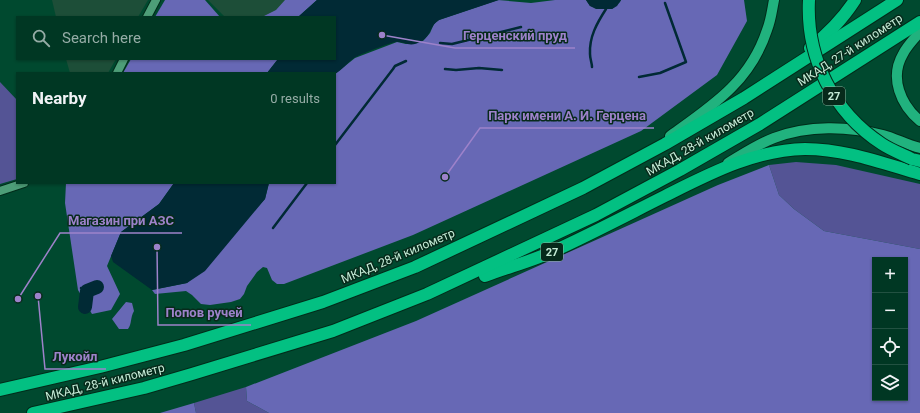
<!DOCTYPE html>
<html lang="en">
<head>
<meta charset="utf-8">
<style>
	:root { --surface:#003723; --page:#0e4230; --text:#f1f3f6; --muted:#95aca6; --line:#225141 }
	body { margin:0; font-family:Roboto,sans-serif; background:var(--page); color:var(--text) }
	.controls { position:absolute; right:12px; bottom:12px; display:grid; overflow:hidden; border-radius:0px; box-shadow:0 1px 3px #0004 }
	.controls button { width:36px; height:36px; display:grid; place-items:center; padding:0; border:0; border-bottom:1px solid var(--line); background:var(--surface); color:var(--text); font:20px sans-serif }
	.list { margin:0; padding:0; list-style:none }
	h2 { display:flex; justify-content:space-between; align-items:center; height:52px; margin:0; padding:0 16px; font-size:17px }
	h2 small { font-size:13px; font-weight:400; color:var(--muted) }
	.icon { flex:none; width:22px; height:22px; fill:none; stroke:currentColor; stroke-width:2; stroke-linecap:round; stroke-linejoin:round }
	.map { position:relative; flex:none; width:920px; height:413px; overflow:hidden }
	.search { position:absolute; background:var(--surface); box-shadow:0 1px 3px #0004; left:16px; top:16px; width:320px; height:44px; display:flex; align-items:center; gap:10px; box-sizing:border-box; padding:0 14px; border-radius:0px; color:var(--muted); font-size:15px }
	.panel { position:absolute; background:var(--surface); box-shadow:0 1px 3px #0004; left:16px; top:72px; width:320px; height:112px; border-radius:0px }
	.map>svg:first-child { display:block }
	.built { fill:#1d4e38 }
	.green { fill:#545495 }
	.forest { fill:#6768b5; fill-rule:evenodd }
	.water { fill:#012a35 }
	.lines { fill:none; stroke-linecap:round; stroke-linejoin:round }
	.stream { stroke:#012a35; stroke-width:2.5 }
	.river { stroke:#012a35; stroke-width:14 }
	.street-casing { stroke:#002c1a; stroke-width:10 }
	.primary-casing { stroke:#002c1a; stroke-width:12 }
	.highway-casing { stroke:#002c1a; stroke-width:14 }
	.street { stroke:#4d9e78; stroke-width:8 }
	.primary { stroke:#21b27e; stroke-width:10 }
	.highway { stroke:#03c082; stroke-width:12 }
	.highway-bridge-casing { stroke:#002c1a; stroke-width:14; stroke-linecap:butt }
	.highway-bridge { stroke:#03c082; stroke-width:12 }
	.labels { text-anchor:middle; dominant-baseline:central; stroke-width:3; stroke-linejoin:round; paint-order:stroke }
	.shield { fill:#072a1b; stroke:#8db29f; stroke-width:1 }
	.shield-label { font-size:11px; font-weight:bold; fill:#c6ecd7 }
	.street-label { font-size:12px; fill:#c6ecd7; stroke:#072a1b }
	.leader { fill:none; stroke:#9d82ca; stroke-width:1.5 }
	.callout-dot { fill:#9d82ca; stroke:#072a1b; stroke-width:1.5 }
	.callout-label { font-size:13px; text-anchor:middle; font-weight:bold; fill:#9d82ca; stroke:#072a1b; stroke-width:3; stroke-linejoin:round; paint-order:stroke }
</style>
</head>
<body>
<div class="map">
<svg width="920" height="413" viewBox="0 0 920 413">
	<rect width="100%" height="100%" fill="#00492f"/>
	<g class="built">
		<path d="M52,0h96l-10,17h-82z"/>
		<path d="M208,0h84l-16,17h-51z"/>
		<path d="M66,59h50l-8,14h-38z"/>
	</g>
	<g class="green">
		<path d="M0,82l17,18v79l-17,5z"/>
		<path d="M796,162l40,3 84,19v65l-96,-18 -30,-22 -15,-14 -10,-30z"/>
		<path d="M246,387l1,14 22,12h-73l-2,-10z"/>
	</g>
	<g class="forest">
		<path d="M165,0h40l15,17h-65z"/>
		<path d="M285,0h32l-19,17h-36l14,-7z"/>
		<path d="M498,0l33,3 24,-3h31l4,6 22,3 8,-7 1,-2h123l3,21 -30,54 -76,56 -228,104 -129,49h-7l-5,-4 -5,-12 -4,-1 -6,5 -10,14 -3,8 -4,5 -9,3 -21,3 -9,-1 -9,-9 -6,-4 -31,3 -3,-4 35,-7 78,-84 4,-16h66v-109l20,-16 42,-16 9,2 17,-3 7,-8 4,-9 5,-4z"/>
		<path d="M131,59h147l-11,14h-144z"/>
		<path d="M769,165l10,30 15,14 30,22 96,18v164h-651l-22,-12 -1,-14 170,-66 302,-136zM875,260h30v138h-30z"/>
		<path d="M66,183h108l-15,21 -38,28 -14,34 13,28 -9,16 -19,4 -14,-24 -13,-87z"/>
		<path d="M126,302l6,1 2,8c-4,7 -2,13 -6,18h-9l-7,-10z"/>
		<path d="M194,403l2,10h-36z"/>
	</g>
	<g class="water">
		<path d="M317,0h182l-60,20c-9,5 -8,16 -17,21 -14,8 -18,-1 -27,1 -8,2 -35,12 -41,16 -7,5 -12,12 -19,16v-1h-68l11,-14h57v-42h-37z"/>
		<path d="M586,0h35l-4,6 -5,3h-16l-6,-3z"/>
		<path d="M174,183h95l-4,16 -60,72 -18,12 -35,7 -39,-28 -2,-6 10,-24 38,-28z"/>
	</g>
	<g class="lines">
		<g class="stream">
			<path d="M440,43l12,1 69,-17"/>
			<path d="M592,67c0,-4 -2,-8 -2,-13 -1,-17 7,-31 16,-45"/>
			<path d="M445,69l11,1 23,-2 23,2"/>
			<path d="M639,77l21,-4 26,-11 -21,-59"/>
			<path d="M335,145l58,-76 2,-3 11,-5"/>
			<path d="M273,228l34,-45"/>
			<path d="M81,288l6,3"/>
		</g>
		<path class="river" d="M85,307l2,-16 10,-4"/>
		<defs>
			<g id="street">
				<path d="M147,17l9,-17"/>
				<path d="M117,73l7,-14"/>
				<path d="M0,191l24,-8"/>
			</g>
			<g id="primary">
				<path d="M920,32c-6,7 -13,14 -17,22 -14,24 -2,51 17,67"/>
				<path d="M670,136c42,-30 80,-54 97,-106 4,-10 5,-20 7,-30"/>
				<path d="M728,163c15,-9 30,-19 46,-25 34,-13 74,-12 109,-3 12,3 24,10 37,13"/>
			</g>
			<g id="highway">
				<path d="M810,48c19,-15 32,-28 45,-48"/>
				<path d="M912,159l8,2"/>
				<path d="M485,276c23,-9 48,-15 71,-26 37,-17 73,-36 109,-54 44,-22 89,-46 140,-47 40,0 77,14 115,25"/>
				<path d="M0,390l100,-23 84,-22 139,-43 92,-35 168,-79 82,-44 79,-46 153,-98"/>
				<path d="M33,413l111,-25 48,-14 141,-43 94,-37 169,-79 84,-45 80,-46 160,-102"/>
			</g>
		</defs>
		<use href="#street" class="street-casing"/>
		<use href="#primary" class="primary-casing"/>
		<use href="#highway" class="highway-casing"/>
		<use href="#street" class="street"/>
		<use href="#primary" class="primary"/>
		<use href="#highway" class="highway"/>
		<defs>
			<path id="highway-bridge" d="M809,0c-3,58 24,112 73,144 9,6 20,10 30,15"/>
		</defs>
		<use href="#highway-bridge" class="highway-bridge-casing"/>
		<use href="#highway-bridge" class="highway-bridge"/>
	</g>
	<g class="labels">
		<g class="shield">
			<rect x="823" y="87" width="22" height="18" rx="3"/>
			<rect x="541" y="243" width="22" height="18" rx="3"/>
		</g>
		<g class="shield-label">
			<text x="834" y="96">27</text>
			<text x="552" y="252">27</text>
		</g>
		<g class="street-label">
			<text transform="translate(850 50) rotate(-33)">МКАД, 27-й километр</text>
			<text transform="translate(700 142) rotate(-30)">МКАД, 28-й километр</text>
			<text transform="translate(398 256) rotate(-23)">МКАД, 28-й километр</text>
			<text transform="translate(105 382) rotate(-14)">МКАД, 28-й километр</text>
		</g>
	</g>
	<path class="leader" d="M382 35L455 48H575M445 177L480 128H654M18 299L60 233H182M157 247L158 325H251M38 296L45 369H106"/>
	<g class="callout-dot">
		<circle cx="382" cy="35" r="4"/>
		<circle cx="445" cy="177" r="4"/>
		<circle cx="18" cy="299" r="4"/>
		<circle cx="157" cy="247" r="4"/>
		<circle cx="38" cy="296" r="4"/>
	</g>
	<g class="callout-label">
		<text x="515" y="40">Герценский пруд</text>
		<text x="567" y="120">Парк имени А. И. Герцена</text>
		<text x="121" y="225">Магазин при АЗС</text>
		<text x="204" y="317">Попов ручей</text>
		<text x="75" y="361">Лукойл</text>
	</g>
</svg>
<div class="controls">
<button>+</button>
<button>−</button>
<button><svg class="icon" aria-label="locate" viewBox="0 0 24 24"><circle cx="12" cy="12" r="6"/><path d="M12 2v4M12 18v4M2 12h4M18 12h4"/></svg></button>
<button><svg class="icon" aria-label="layers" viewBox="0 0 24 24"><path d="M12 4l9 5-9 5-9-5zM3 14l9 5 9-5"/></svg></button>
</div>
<div class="search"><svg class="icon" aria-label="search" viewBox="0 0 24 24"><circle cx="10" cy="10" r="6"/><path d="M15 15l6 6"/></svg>Search here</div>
<section class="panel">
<h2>Nearby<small>0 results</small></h2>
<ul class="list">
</ul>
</section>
</div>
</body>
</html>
